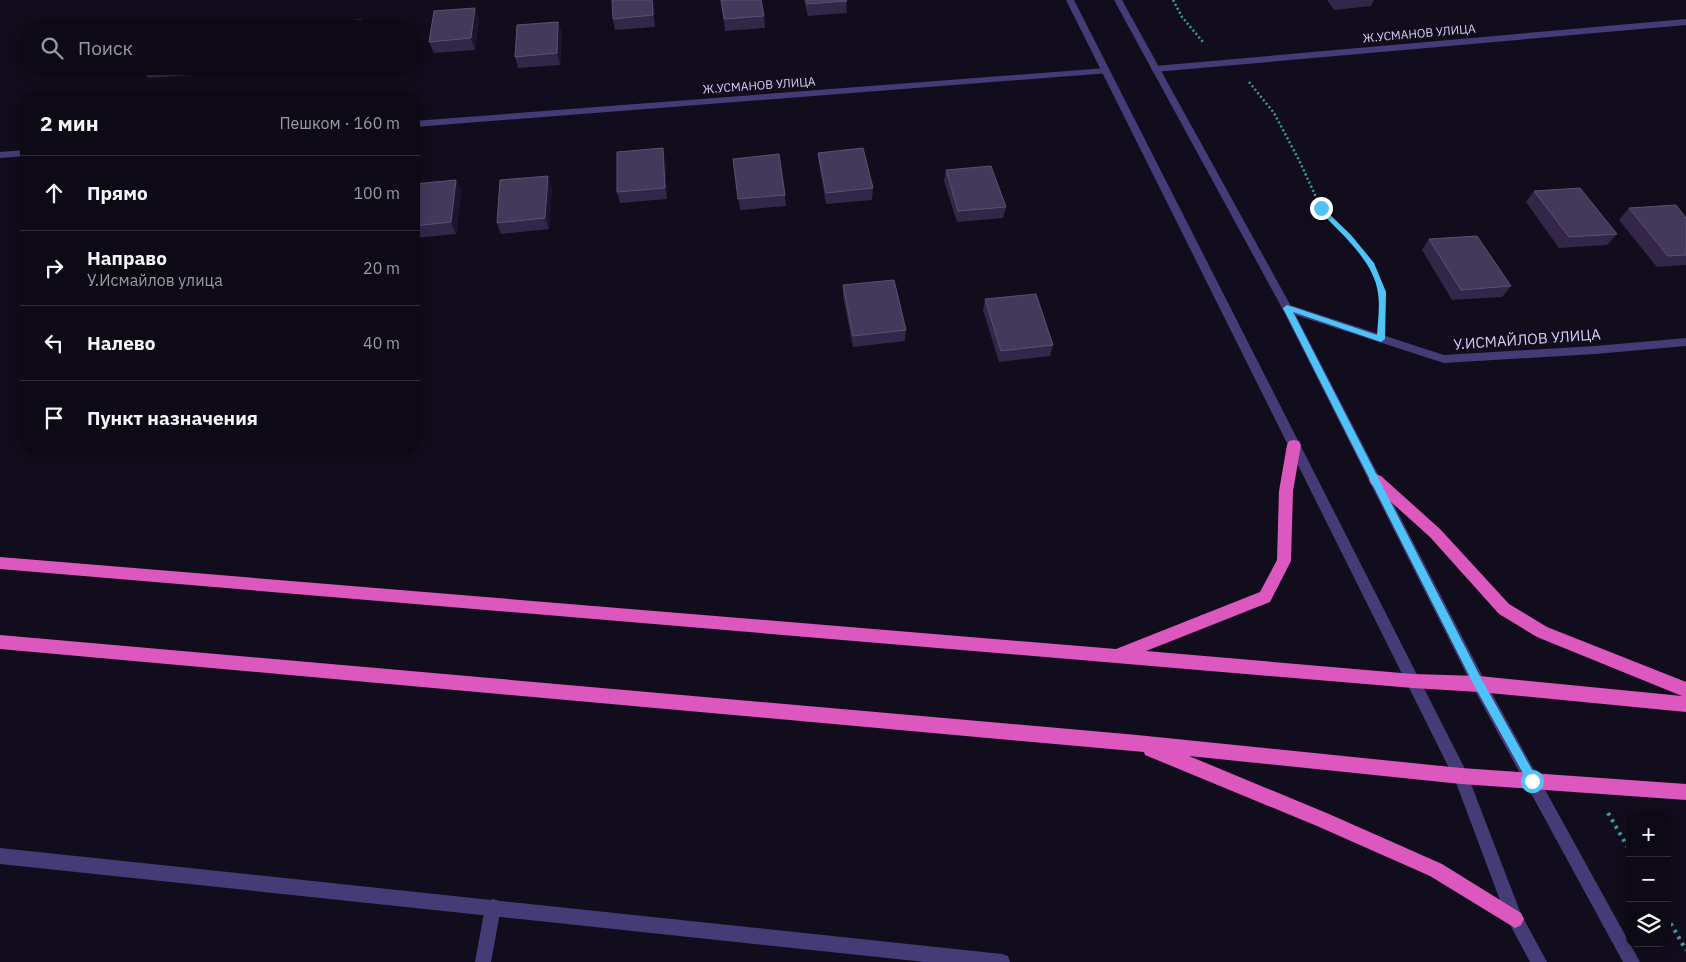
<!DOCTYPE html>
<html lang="ru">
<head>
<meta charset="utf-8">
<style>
	:root { --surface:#0e0a15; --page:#17131e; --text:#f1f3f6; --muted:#9b9aa0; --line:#2e2b34 }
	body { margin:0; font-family:"IBM Plex Sans",sans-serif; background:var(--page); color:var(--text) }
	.controls { position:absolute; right:15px; bottom:15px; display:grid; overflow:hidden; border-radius:10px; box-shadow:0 2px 12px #0003 }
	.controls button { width:45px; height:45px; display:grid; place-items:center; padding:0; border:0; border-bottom:1px solid var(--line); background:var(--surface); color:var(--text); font:25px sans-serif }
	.stop { position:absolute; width:15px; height:15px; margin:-11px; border:4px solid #4fc3f7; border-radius:50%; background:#fff }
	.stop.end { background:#4fc3f7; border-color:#fff; box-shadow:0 1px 5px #0008 }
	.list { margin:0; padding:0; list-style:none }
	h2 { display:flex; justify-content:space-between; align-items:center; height:65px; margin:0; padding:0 20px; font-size:21px }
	h2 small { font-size:16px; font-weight:400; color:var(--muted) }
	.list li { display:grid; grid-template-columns:32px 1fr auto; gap:15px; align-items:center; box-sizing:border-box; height:75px; padding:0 20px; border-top:1px solid var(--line) }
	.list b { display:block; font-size:19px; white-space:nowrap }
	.list p { margin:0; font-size:16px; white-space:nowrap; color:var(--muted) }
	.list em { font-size:16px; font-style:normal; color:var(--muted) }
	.icon { flex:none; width:28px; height:28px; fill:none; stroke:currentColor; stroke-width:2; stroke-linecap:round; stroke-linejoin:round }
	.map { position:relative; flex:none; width:1686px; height:962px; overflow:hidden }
	.search { position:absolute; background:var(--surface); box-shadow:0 2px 12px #0003; left:20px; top:20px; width:400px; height:55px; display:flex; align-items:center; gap:12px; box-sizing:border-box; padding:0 18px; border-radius:20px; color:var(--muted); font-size:19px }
	.panel { position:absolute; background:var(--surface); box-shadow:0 2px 12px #0003; left:20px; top:90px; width:400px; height:365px; border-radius:20px }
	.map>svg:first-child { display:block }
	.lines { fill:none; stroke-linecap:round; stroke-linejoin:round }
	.path-far2 { stroke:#389ea4; stroke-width:2.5; stroke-dasharray:2 2.5; stroke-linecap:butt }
	.path-far1 { stroke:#389ea4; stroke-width:3; stroke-dasharray:2.5 4; stroke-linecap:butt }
	.path { stroke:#389ea4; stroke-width:4; stroke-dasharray:3 4.5; stroke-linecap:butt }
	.service { fill:#453c77; fill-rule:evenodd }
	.minor { fill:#453c77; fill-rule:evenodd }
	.tertiary { fill:#453c77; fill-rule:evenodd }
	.trunk { fill:#dd58be; fill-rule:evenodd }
	.wall { fill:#322748 }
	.shaded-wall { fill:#1d152f }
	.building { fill:#43395b; stroke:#5b5074 }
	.route { fill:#4fc3f7 }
	.labels { text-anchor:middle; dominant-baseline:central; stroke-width:4.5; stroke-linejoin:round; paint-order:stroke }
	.far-street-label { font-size:12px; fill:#d8cdfa; stroke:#120d1c }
	.street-label { font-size:15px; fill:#d8cdfa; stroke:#120d1c }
</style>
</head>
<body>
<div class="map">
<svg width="1686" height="962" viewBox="0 0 1686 962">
	<rect width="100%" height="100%" fill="#120d1c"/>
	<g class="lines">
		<g class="path-far2">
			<path d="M1173,0l9,17 21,25"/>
			<path d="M1249,82l25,31 25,47 22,48 39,42"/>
		</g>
		<path class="path-far1" d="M1359,249c18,21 23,38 23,65"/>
		<g class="path">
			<path d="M1608,813l22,38"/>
			<path d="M1667,917l19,33"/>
		</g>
		<path class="service" d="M493,899l6,2 2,6 -10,55h-16l10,-55 2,-6z"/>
		<g class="minor">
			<path d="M1686,19v6l-531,47 -4,-3 4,-3z"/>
			<path d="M1106,68l4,3 -1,2 -695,54v-6z"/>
			<path d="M26,150v6l-26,2v-6z"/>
			<path d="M1287,304l157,51 151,-9 91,-8v8l-91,8 -151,9 -161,-52 -1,-3z"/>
			<path d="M0,848l1002,106 6,2 2,6h-85l-925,-98z"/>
		</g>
		<g class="tertiary">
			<path d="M1066,0h8l392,771 55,143 26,48h-17l-23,-43 -52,-139z"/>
			<path d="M1114,0h8l170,308 192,371 156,283h-17l-149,-273 -192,-381z"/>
		</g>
		<g class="trunk">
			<path d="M1294,440l5,1 2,4 -8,46 -2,70 -21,41 -124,49 267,23 66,2 203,20 -145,-59 -38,-23 -69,-77 -59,-53 -2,-4 2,-4 5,-2 5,2 59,53 69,75 38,23 139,55v30l-207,-20 -66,-4 -1413,-119v-12l1116,92 144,-57 17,-32 2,-69 8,-46 2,-4z"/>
			<path d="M0,635l1137,100 324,33 225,16v16l-225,-16 -272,-28 140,58 113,50 79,49 3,6 -3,6 -6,3 -85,-52 -113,-50 -172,-71 -1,-3 -1144,-103z"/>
		</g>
	</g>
	<g class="wall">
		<path d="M654,0l1,27 -40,3 -2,-11z"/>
		<path d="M721,0l43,16 1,12 -40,3z"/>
		<path d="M804,0h42l1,13 -39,3z"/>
		<path d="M1327,0h47l-3,6 -37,4z"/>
		<path d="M479,20l-4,30 -41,3 -5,-11z"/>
		<path d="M558,22l4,12 -2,31 -42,3 -3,-11z"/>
		<path d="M36,69h48l-1,1 -43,3z"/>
		<path d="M142,69h52l-2,6 -44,3z"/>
		<path d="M818,153l55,35 -1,12 -46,4 -7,-40z"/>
		<path d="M665,159l2,40 -47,4 -3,-11z"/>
		<path d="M733,159l52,36 1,11 -46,4z"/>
		<path d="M946,170l60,37 -3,11 -46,4 -13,-41z"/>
		<path d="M456,180l5,11 -5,43 -42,4v-54z"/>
		<path d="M552,187l-3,42 -48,5 -4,-11z"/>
		<path d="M1534,191l83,43 -10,11 -48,3 -33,-46z"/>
		<path d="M1629,208l57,10v47l-29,2 -38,-47z"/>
		<path d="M1429,239l82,47 -9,11 -50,3 -30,-50z"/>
		<path d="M843,285l63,45 -1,11 -52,6 -10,-51z"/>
		<path d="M985,299l68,46 -3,11 -51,6 -16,-52z"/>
	</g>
	<g class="shaded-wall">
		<path d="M652,0h2l1,27 -2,-12z"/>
		<path d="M475,8l4,12 -4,30 -4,-12z"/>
		<path d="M361,20l3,6h-4z"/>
		<path d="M558,22l4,12 -2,31 -3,-12z"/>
		<path d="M188,69h6l-2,6z"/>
		<path d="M663,148l2,11 2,40 -2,-11z"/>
		<path d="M548,176l4,11 -3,42 -4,-11z"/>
		<path d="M456,180l5,11 -5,43 -5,-12z"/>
	</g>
	<g class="building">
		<path d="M612,0h40l1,15 -40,4z"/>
		<path d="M721,0h40l3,16 -40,3z"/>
		<path d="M806,0h40l1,1 -40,3z"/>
		<path d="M475,8l-4,30 -42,4 5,-31z"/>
		<path d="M361,20l-1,6h-41l1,-3z"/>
		<path d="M558,22l-1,31 -42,4 2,-32z"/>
		<path d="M279,24l-1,2h-34z"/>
		<path d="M663,148l2,40 -48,4v-40z"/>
		<path d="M863,148l10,40 -47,5 -8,-40z"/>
		<path d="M779,154l6,41 -47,4 -5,-40z"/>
		<path d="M991,166l15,41 -48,4 -12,-41z"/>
		<path d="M548,176l-3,42 -48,5 3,-43z"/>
		<path d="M456,180l-5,42 -37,4v-42z"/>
		<path d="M1580,188l37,46 -48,3 -35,-46z"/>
		<path d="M1676,205l10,13v37l-18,1 -39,-48z"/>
		<path d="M1477,236l34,50 -50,4 -32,-51z"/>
		<path d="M894,280l12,50 -53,6 -10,-51z"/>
		<path d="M1036,294l17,51 -52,6 -16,-52z"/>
	</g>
	<path class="route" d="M1321,206l30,29 23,28 12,29 -1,47 -4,3 -88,-30 189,368 54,97 1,4 -5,5 -3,-2 -54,-97 -192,-379 4,-3 90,30c1,-14 3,-29 1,-42 -4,-32 -38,-61 -60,-83l-1,-2z"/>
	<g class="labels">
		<g class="far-street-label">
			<text transform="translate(1419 33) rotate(-5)">Ж.УСМАНОВ УЛИЦА</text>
			<text transform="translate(759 85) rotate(-4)">Ж.УСМАНОВ УЛИЦА</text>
		</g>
		<g class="street-label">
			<text transform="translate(1527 339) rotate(-4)">У.ИСМАЙЛОВ УЛИЦА</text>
		</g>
	</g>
</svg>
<div class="controls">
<button>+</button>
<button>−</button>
<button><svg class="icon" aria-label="layers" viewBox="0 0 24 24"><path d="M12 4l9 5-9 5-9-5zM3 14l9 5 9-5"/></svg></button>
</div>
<div class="stop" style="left:1532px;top:781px"></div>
<div class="stop end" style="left:1321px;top:208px"></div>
<div class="search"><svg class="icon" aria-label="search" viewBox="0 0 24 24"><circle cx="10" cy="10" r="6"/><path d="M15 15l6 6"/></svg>Поиск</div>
<section class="panel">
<h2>2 мин<small>Пешком · 160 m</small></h2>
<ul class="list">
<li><svg class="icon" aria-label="ahead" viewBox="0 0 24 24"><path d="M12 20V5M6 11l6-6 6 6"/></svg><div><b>Прямо</b></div><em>100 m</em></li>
<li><svg class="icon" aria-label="right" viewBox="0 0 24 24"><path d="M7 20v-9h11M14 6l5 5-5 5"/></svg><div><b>Направо</b><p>У.Исмайлов улица</p></div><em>20 m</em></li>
<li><svg class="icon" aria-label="left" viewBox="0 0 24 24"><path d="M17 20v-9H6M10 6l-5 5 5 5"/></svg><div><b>Налево</b></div><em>40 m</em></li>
<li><svg class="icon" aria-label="arrive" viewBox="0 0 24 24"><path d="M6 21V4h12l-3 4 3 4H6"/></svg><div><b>Пункт назначения</b></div></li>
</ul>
</section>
</div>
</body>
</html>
